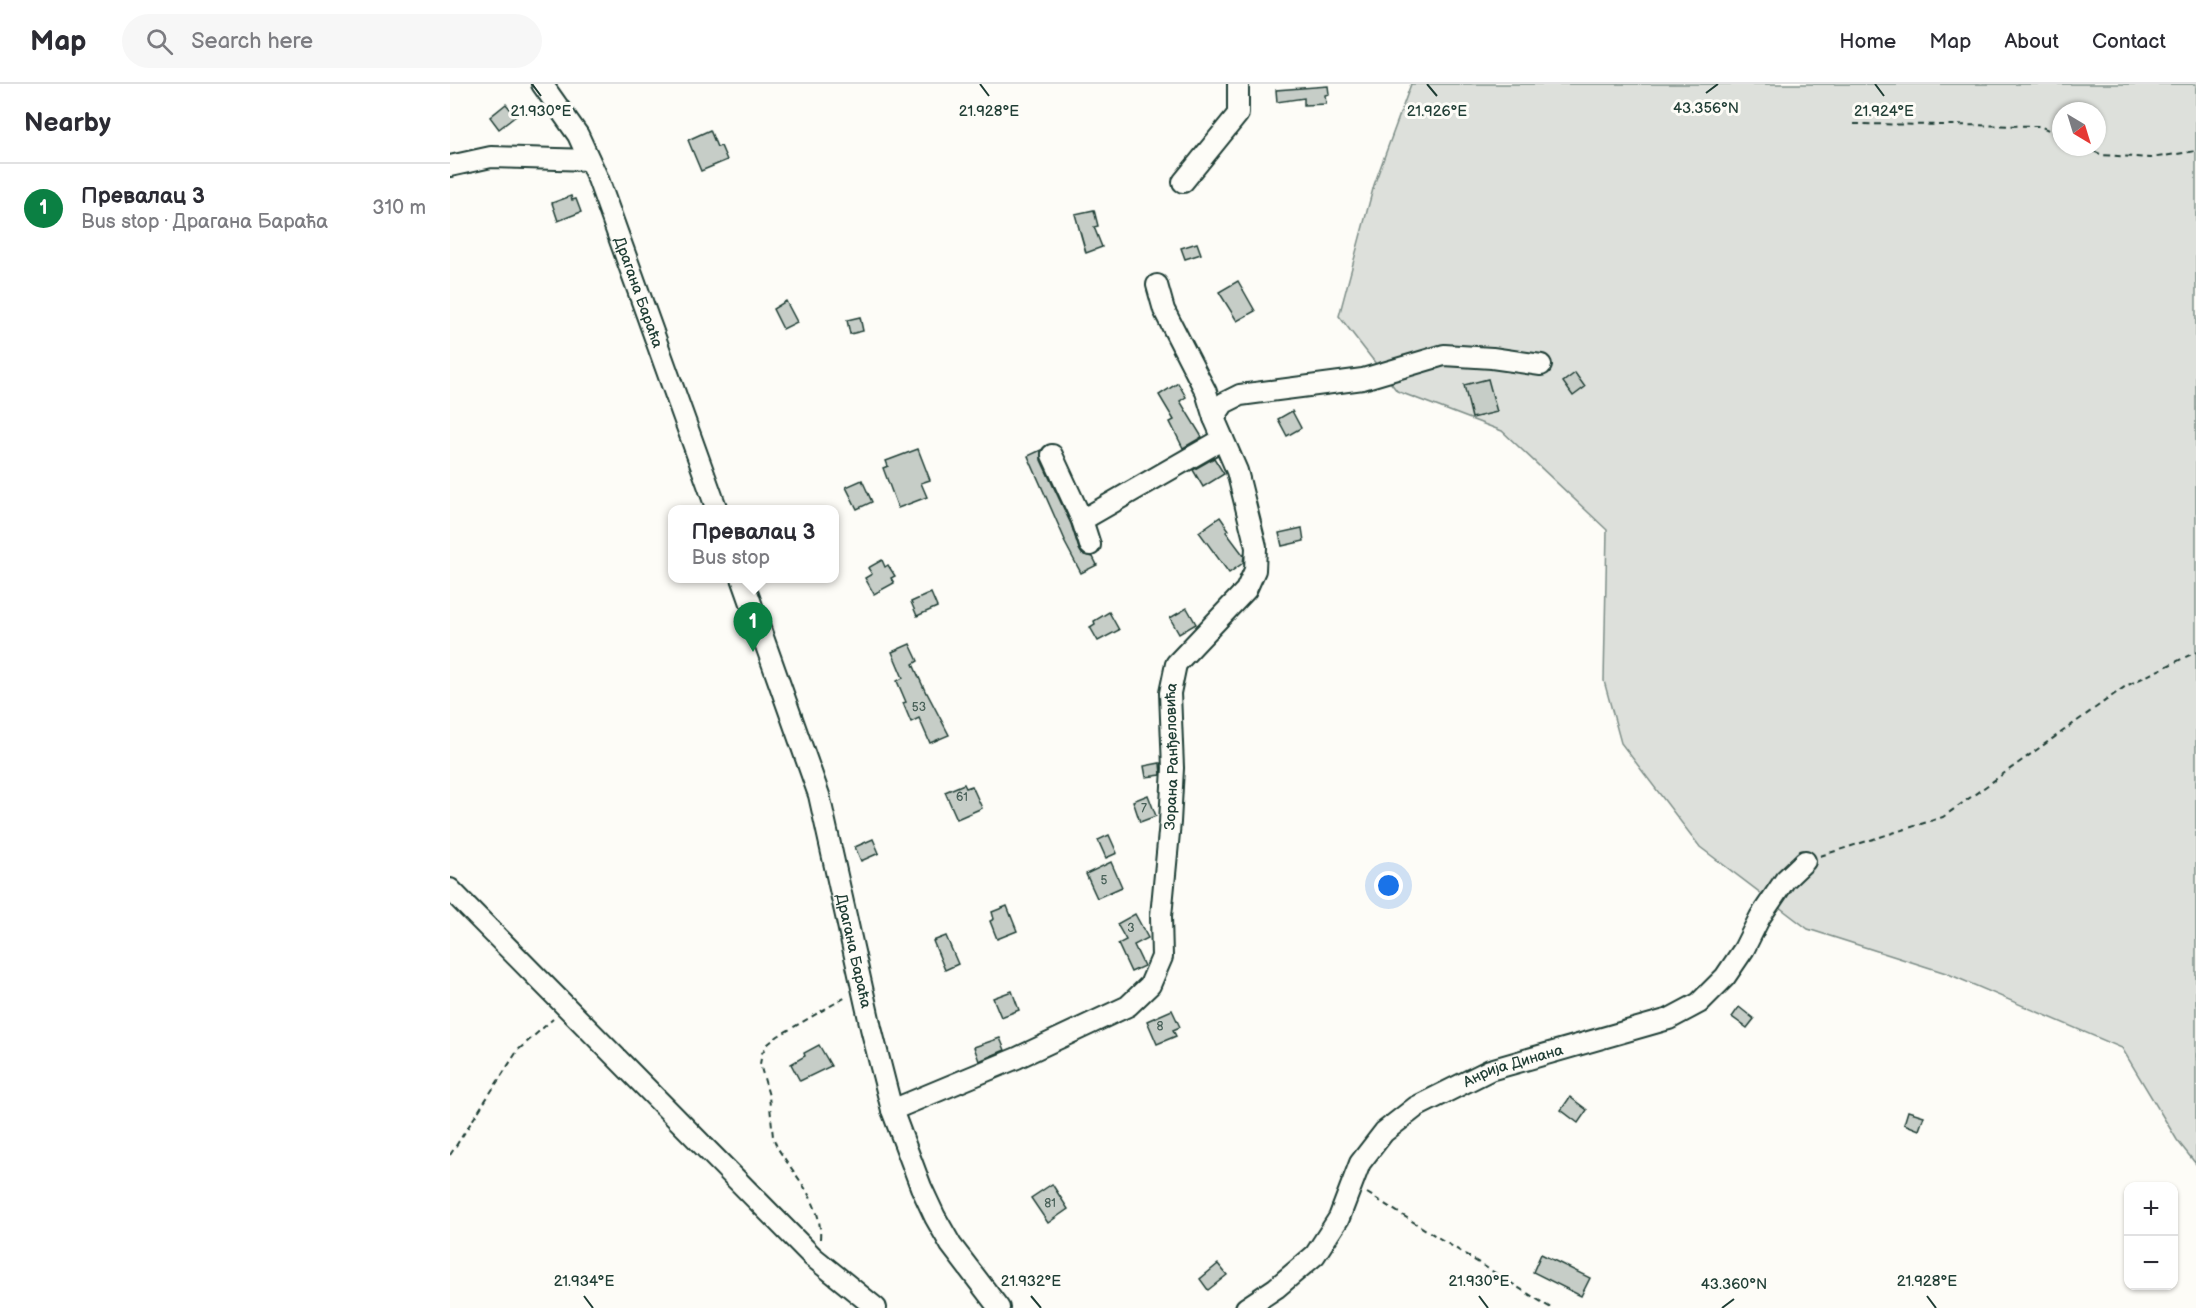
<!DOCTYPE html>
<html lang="en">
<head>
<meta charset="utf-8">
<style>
	:root { --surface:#fff; --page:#f7f7f7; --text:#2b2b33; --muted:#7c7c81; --line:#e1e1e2; --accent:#0b8043 }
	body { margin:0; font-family:"Balsamiq Sans",sans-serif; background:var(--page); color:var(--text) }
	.controls { position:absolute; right:18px; bottom:18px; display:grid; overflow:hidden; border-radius:12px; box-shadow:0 2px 4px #0004 }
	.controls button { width:54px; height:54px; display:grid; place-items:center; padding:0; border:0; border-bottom:2px solid var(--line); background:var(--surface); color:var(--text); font:30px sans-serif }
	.compass { position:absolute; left:1602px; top:18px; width:54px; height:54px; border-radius:50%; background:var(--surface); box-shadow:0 2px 4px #0004; rotate:142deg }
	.you { position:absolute; left:939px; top:802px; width:21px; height:21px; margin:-15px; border:4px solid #fff; border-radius:50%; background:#1a73e8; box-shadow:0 0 0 9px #1a73e833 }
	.badge { display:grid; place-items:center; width:39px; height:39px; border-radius:50%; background:var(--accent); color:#fff; font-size:20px; font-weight:700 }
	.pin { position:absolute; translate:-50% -50px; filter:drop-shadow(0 2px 3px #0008) }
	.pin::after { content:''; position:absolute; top:32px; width:21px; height:18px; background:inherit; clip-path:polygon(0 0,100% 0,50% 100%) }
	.popup { position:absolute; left:218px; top:421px; width:171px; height:78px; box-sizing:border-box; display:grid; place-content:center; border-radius:12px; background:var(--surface); filter:drop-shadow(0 2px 4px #0005); font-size:20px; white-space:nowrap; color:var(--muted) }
	.popup b { font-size:22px; color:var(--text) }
	.popup::after { content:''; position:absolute; left:50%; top:100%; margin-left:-12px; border:12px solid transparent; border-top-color:var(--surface) }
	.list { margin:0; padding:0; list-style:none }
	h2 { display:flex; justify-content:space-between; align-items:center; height:78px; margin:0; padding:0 24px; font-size:26px }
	h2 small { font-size:20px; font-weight:400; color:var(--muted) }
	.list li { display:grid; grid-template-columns:39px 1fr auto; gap:18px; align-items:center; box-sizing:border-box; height:90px; padding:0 24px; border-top:2px solid var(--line) }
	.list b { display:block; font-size:22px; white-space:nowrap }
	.list p { margin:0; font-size:20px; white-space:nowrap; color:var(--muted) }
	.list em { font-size:20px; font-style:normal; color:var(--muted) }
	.icon { flex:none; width:33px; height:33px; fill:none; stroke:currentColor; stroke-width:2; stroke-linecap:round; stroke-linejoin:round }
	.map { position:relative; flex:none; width:1746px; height:1224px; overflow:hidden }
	header { display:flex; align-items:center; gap:36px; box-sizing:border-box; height:84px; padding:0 30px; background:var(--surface); border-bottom:2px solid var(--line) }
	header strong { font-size:28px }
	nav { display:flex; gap:33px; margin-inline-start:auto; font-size:21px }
	.search { width:420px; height:54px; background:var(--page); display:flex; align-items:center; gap:15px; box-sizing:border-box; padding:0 21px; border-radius:33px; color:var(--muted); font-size:22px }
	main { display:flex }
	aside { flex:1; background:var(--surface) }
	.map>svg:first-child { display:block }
	.green { fill:#dde0db; stroke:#7e8e88; stroke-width:1.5; fill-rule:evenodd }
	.building { fill:#c6cdc7; stroke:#1f3d34; stroke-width:1.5 }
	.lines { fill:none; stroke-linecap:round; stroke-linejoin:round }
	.minor-casing { stroke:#1f3d34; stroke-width:24 }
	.path { stroke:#1f3d34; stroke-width:2; stroke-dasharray:6 4.5; stroke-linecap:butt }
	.minor { stroke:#fdfcf7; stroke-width:20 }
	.ticks { fill:none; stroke:#1f3d34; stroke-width:2 }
	.labels { text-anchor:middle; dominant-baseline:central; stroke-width:6; stroke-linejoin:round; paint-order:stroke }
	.number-label { font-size:12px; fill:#496159 }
	.street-label { font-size:15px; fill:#1f3d34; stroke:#fdfcf7 }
	.ticks-label { font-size:15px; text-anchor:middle; fill:#1f3d34; stroke:#fdfcf7; stroke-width:6; stroke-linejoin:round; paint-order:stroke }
</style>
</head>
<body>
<header>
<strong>Map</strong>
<div class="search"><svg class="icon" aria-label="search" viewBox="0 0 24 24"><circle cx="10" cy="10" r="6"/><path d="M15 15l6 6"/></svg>Search here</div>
<nav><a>Home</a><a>Map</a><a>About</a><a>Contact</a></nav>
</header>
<main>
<aside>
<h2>Nearby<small></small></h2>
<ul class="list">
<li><span class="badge">1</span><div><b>Превалац 3</b><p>Bus stop · Драгана Бараћа</p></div><em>310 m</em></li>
</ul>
</aside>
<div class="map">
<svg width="1746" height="1224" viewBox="0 0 1746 1224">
	<rect width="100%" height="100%" fill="#fdfcf7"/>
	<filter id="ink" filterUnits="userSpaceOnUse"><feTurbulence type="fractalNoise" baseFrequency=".0167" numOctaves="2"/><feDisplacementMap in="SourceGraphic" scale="12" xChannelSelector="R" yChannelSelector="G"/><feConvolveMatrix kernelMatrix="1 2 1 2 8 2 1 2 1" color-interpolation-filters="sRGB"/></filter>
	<g filter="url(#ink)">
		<path class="green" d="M961,0h785v1080l-19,-24 -55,-92 -176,-75 -138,-44 -108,-82 -79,-104 -17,-62 3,-151 -105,-99 -105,-40 -58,-75 35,-131zM1611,27h36v36h-36z"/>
		<g class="building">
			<path d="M878,2l1,8 -4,1 1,9 -22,1v-7l-27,4 -1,-12z"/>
			<path d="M56,20l10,12 -17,13 -9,-12z"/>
			<path d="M260,46l7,17 4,-1 6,14 -26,11 -13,-31z"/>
			<path d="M121,112l1,4 4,-1 5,13 -23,9 -6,-18z"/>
			<path d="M644,126l4,16 -4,1 8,20 -16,6 -11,-39z"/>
			<path d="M747,159l4,11 -16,5 -4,-11z"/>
			<path d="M788,197l17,30 -18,10 -18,-29z"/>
			<path d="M336,217l11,21 -14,7 -10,-20z"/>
			<path d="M410,233l3,14 -13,3 -3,-14z"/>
			<path d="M1125,289l10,14 -12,9 -10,-14z"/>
			<path d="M1038,295l9,33 -25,6 -8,-33z"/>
			<path d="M728,299l8,14 -6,4 22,36 -19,11 -13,-26 4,-2 -15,-25z"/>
			<path d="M842,327l9,17 -14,8 -9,-17z"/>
			<path d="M468,365l12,31 -9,3 6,14 -29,11 -15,-40 5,-2 -2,-5z"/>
			<path d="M591,366v10l30,64 8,25 3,5 11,3 4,8 -16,8 -17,-32 1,-1 -37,-84z"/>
			<path d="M764,374l10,16 -21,13 -10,-17z"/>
			<path d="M412,396l10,22 -15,7 -11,-22z"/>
			<path d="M770,433l9,13 -3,2 18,24 -1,7 -14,10 -30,-41z"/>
			<path d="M852,444l2,13 -22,5 -3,-13z"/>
			<path d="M432,476l3,7 3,-2 7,11 -4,2 3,5 -20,11 -9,-16 7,-4 -4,-6z"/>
			<path d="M481,509l6,14 -20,9 -6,-14z"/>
			<path d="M737,524l9,16 -17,10 -9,-16z"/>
			<path d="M659,528l10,18 -21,11 -8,-14 5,-3 -1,-3z"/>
			<path d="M460,560l8,17 -5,3 13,29h1l22,42 -19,8 -11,-25 -8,4 -8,-19 3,-1 -9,-21 6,-3 -11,-26z"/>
			<path d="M710,679l1,12 -15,2 -2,-11z"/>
			<path d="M514,700l2,4 6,-2 10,22 -25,11 -12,-27z"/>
			<path d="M698,711l8,21 -16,6 -7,-21z"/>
			<path d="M659,751l8,18 -11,5 -8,-18z"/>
			<path d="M423,755l6,14 -18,8 -6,-14z"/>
			<path d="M661,778l11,25 -25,11 -11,-24z"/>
			<path d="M557,822l10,25 -20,8 -7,-18 4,-2 -2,-7z"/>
			<path d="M685,830l13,24 -14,7 10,21 -13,6 -13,-28 8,-4 -9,-16z"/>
			<path d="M496,852l12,28 -13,6 -12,-29z"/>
			<path d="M562,907l7,19 -18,7 -8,-19z"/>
			<path d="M1289,923l15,12 -7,9 -15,-11z"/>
			<path d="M722,926l8,17 -7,3 3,6 -19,8 -10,-23z"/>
			<path d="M550,954l5,12 -26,11 -5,-14z"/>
			<path d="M369,961l12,21 -31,15 -9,-17 14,-8 -1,-3z"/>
			<path d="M1120,1013l17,13 -9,13 -17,-13z"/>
			<path d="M1458,1027l16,5 -5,14 -15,-6z"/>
			<path d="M602,1100l16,25 -20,14 -17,-25z"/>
			<path d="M1091,1170l49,24 -9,18 -48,-24z"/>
			<path d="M768,1180l9,11 -19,15 -8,-11z"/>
		</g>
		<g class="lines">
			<defs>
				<g id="minor">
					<path id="s1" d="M92,0l36,51 20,44 119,331"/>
					<path d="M0,82l41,-9 98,3"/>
					<path d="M733,98l55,-68v-30"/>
					<path d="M764,334l10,-15 16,-8 123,-16 81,-24 48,3 49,7"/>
					<path d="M602,371l30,65 8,25"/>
					<path d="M632,436l141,-81"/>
					<path id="s2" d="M292,494l77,217 52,233 21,82 29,77 14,30 16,28 48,63"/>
					<path d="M0,805l363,368 63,51"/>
					<path id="s3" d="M442,1026l125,-52 111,-52 22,-21 12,-28 -1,-41 9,-94 3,-54 -3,-75 6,-29 70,-74 9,-20 1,-23 -19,-76 -23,-53 -8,-26 -42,-82 -7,-25"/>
					<path id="s4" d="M796,1224l30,-20 39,-33 24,-37 21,-55 24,-31 32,-25 74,-37 179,-51 30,-16 26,-26 19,-28 16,-32 25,-37 20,-19"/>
				</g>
			</defs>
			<use href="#minor" class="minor-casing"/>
			<g class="path">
				<path d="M1404,40l186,2 21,10"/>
				<path d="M1635,63l17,8 49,3 45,-7"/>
				<path d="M1370,772l123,-39 183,-131 70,-34"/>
				<path d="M0,1071l68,-105 35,-31"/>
				<path d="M917,1109l184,115"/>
				<path d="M370,1155c3,-36 -26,-64 -43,-92l-4,-10 -4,-41 -9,-32 2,-11 6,-9 10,-8 68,-39"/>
			</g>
			<use href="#minor" class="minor"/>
		</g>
	</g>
	<path class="ticks" d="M82,0l9,12M530,0l9,12M977,0l10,12M1425,0l9,12M1256,9l12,-9M134,1212l9,12M581,1212l10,12M1029,1212l9,12M1477,1212l9,12M1272,1224l12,-9"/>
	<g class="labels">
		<g class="number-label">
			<text x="469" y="623">53</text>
			<text x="512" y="713">61</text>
			<text x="694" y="724">7</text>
			<text x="654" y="796">5</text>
			<text x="681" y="844">3</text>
			<text x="710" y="942">8</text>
			<text x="600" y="1119">81</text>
		</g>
		<g class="street-label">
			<text stroke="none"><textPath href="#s1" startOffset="231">Драгана Бараћа</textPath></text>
			<text stroke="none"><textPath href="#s3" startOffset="520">Зорана Ранђеловића</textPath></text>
			<text stroke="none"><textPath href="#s2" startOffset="390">Драгана Бараћа</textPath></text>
			<text stroke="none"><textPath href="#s4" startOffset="376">Анрија Динана</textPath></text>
		</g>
	</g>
	<g class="ticks-label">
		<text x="1256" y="29">43.356°N</text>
		<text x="91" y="32">21.930°E</text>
		<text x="539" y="32">21.928°E</text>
		<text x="987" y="32">21.926°E</text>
		<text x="1434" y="32">21.924°E</text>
		<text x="134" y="1202">21.934°E</text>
		<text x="581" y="1202">21.932°E</text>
		<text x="1029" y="1202">21.930°E</text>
		<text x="1477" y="1202">21.928°E</text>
		<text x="1284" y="1205">43.360°N</text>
	</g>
</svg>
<div class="controls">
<button>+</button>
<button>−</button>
</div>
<svg class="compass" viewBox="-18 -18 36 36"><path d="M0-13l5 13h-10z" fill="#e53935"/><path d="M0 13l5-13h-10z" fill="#7c7c81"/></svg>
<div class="you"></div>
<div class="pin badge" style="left:303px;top:568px">1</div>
<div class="popup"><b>Превалац 3</b>Bus stop</div>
</div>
</main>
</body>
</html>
